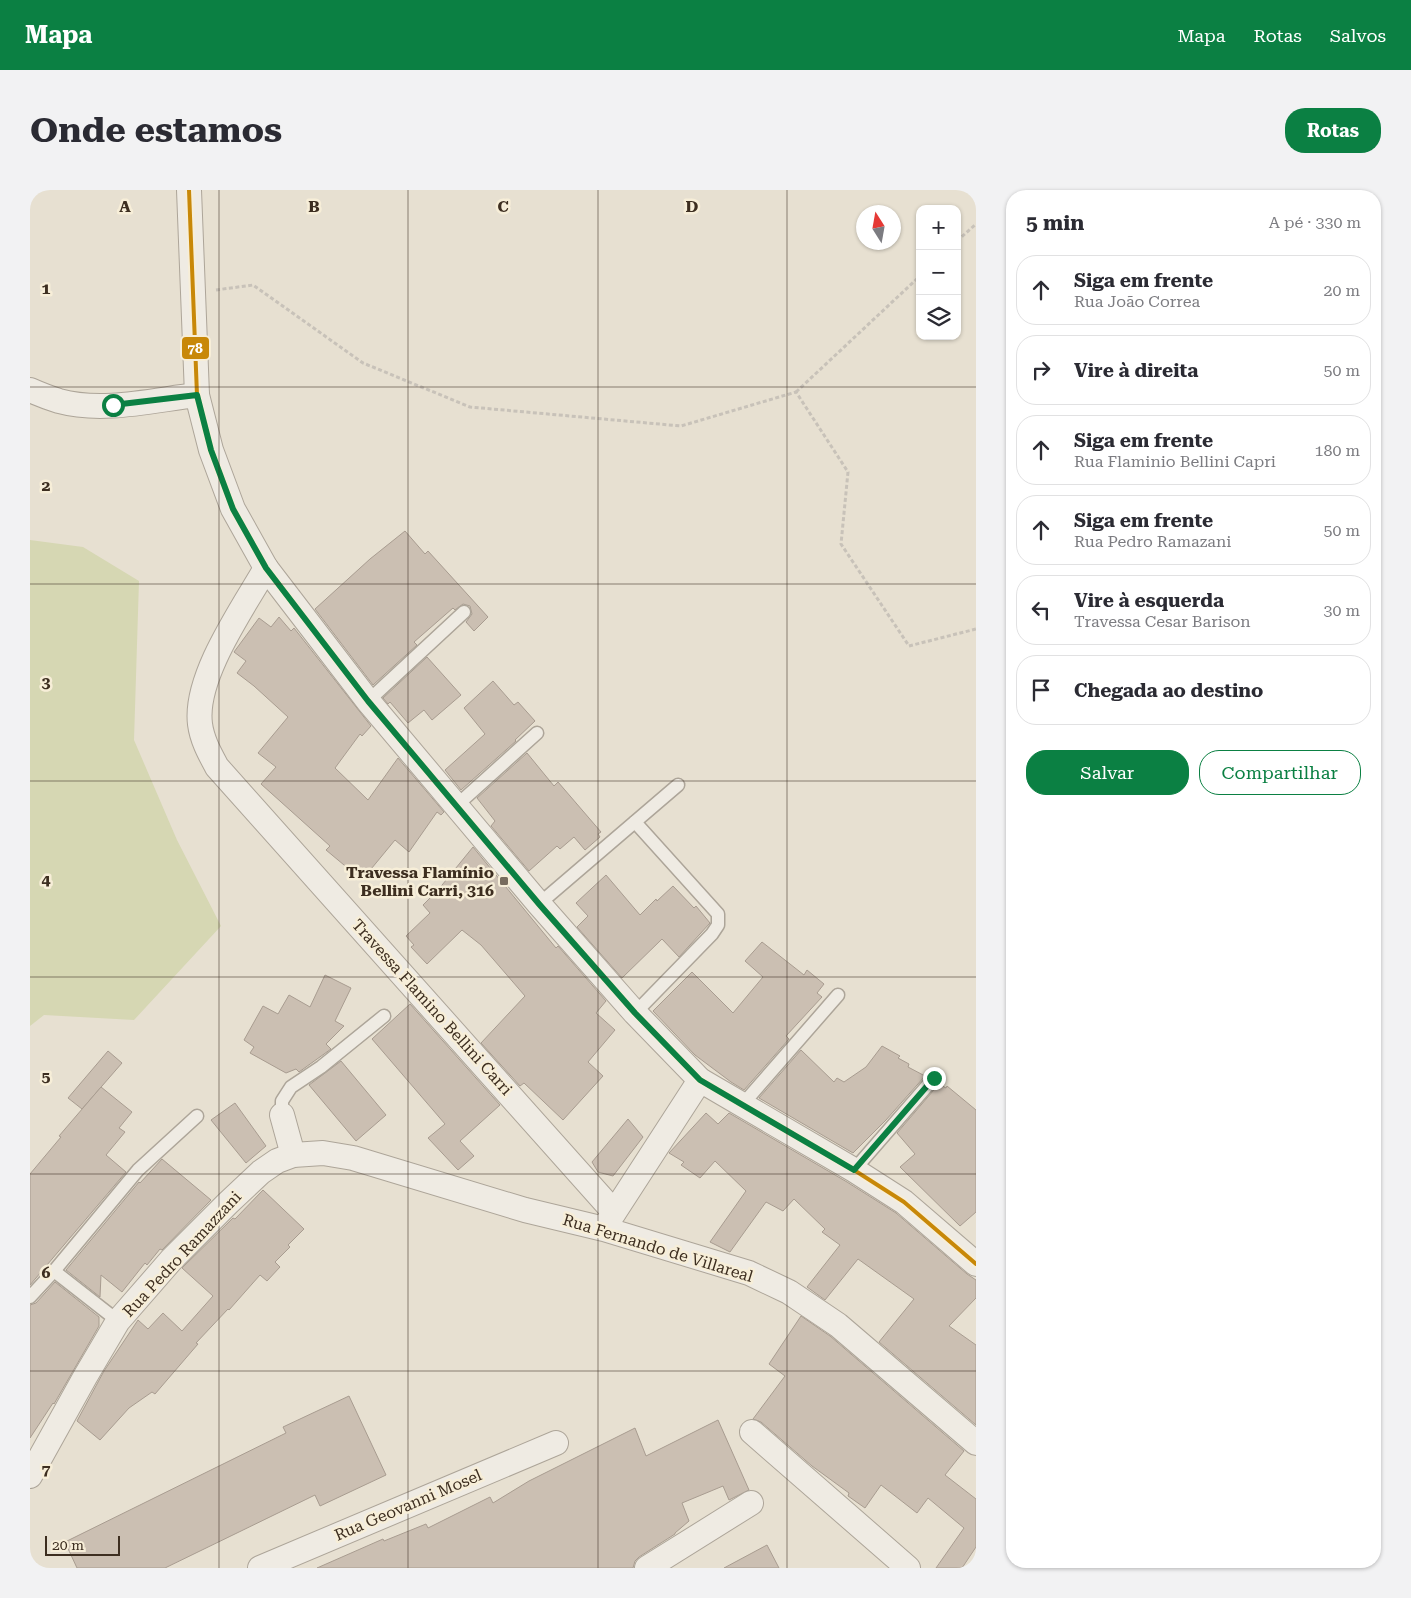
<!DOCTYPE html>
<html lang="pt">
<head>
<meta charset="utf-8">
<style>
	:root { --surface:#fff; --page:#f2f2f3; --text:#2b2b33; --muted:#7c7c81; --line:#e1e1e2; --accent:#0b8043 }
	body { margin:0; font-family:"Roboto Serif",serif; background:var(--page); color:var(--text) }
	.controls { position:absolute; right:15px; top:15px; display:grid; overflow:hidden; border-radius:10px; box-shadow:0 1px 4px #0004 }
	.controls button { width:45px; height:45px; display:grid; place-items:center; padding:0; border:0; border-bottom:1px solid var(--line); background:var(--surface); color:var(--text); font:25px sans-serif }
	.compass { position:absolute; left:826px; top:15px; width:45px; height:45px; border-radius:50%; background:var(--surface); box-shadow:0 1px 4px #0004; rotate:349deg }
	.scale { position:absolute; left:15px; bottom:12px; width:75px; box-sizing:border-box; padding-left:5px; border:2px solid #3d2e20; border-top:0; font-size:14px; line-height:18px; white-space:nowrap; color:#3d2e20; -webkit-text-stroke:4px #f7eed8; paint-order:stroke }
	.stop { position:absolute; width:15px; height:15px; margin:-11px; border:4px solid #0b8043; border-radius:50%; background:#fff }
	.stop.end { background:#0b8043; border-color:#fff; box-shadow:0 1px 5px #0008 }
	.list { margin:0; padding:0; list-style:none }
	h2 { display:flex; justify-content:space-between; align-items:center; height:65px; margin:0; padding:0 20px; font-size:21px }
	h2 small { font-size:16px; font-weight:400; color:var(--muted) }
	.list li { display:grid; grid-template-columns:32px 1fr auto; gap:15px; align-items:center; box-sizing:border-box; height:70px; margin:0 10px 10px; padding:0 10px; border:1px solid var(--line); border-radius:20px }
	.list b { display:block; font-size:19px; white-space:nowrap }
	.list p { margin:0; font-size:16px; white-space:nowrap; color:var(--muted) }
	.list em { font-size:16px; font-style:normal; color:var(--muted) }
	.actions { display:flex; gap:10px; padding:15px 20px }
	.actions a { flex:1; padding:11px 0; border:1px solid var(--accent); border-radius:20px; text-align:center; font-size:18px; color:var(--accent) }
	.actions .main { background:var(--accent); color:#fff }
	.icon { flex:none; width:28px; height:28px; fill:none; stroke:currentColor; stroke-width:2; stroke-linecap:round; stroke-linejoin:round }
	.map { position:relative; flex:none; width:946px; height:1378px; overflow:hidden; border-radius:20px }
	header { display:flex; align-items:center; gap:30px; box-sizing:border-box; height:70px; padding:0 25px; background:var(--accent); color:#fff }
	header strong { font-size:24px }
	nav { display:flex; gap:28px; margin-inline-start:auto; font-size:18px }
	.intro { display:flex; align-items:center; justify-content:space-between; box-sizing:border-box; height:120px; padding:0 30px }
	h1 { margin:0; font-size:35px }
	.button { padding:12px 22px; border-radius:20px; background:var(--accent); color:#fff; font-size:18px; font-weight:700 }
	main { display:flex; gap:30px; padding:0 30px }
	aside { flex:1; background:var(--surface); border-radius:20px; box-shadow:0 1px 4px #0004 }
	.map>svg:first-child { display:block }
	.green { fill:#d6d7b3 }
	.building { fill:#cbbfb2; stroke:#a89c90 }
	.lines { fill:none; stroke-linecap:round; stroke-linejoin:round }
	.lane-casing { stroke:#ada599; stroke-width:15 }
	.street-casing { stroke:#ada599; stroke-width:26 }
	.path { stroke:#c8c2b9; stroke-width:3; stroke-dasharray:4 2.5; stroke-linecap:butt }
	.lane { stroke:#efebe3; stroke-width:12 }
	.street { stroke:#efebe3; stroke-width:24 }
	.bus-1-casing { stroke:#f7eed8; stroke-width:8 }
	.bus-1 { stroke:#c88808; stroke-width:4 }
	.route { stroke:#0b8043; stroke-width:6 }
	.grid { fill:none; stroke:#3d2e20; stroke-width:1; stroke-opacity:0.55 }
	.poi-dot { fill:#786c5e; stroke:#f7eed8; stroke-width:2 }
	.labels { text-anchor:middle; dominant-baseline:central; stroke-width:5; stroke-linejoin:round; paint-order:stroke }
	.poi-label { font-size:16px; font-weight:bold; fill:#3d2e20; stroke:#f7eed8; text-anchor:end }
	.street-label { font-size:16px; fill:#3d2e20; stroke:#f7eed8 }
	.grid-label { font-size:16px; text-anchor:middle; font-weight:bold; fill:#3d2e20; stroke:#f7eed8; stroke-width:5; stroke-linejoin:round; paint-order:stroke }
	.line-badge { stroke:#f7eed8; stroke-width:2 }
	.badge-label { font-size:14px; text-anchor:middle; font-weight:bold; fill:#fff }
</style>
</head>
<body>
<header>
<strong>Mapa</strong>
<nav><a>Mapa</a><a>Rotas</a><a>Salvos</a></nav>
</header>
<div class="intro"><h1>Onde estamos</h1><a class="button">Rotas</a></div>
<main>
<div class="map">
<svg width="946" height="1378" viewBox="0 0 946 1378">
	<rect width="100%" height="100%" fill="#e7e0d1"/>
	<path class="green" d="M0,350l53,7 56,34 -5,159 43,100 44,86 -87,94 -90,-5 -14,11z"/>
	<g class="building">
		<path d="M375,341l20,23 3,-3 60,66 -14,14 -8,-9 6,-8 -2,-8 -7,-2 -8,6 -2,-2 -39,34 3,3 -44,40 -58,-76 55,-50z"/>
		<path d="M249,427l12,14 3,-3 77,98 -9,10 -2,-2 -25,34 33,32 30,-42 46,54 -3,3 -4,-3 -28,40 -14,-12 -33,40 -36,-30 4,-4 -69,-62 15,-17 -18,-14 30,-36 -34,-31 -17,-13 9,-12 -12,-9 25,-34 12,9z"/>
		<path d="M397,467l34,38 -29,25 -8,-10 -16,13 -18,-21 -2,2 -5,-6z"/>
		<path d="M463,491l21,24 4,-3 17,19 -20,19 1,1 -55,49 -16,-20 40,-36 -21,-26z"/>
		<path d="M497,563l27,33 4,-4 43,50 -3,2 2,3 -15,13 -11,-13 -14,12 -3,-3 -28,25 -38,-45 4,-5 -18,-23z"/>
		<path d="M443,657l83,101 2,-2 48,55 -10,12 19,17 -27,32 15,14 -40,44 -39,-37 -4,3 -39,-43 44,-47 -44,-51 -19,-15 -35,34 -16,-17 3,-2 -8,-9 24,-23 -7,-8 15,-15z"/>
		<path d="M576,685l34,40 16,-16 1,2 16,-15 21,22 2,-2 14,17 -31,34 -17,-18 -40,39 -45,-51 11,-11 -12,-13z"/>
		<path d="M732,752l42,33 3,-5 17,14 -7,9 5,4 -36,39 3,3 -45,51 -13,-8 -36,-27 -42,-44 39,-39 41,41 30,-36 -18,-16z"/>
		<path d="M295,785l26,13 -16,33 9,5 -18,18 5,5 -32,23 -3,-3 -10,4 -36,-20 4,-6 -10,-7 19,-34 15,8 11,-19 21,12z"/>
		<path d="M380,814l90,101 -40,36 14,15 -16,14 -30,-32 17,-14 -73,-85z"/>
		<path d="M852,856l18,10 -2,2 11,6 -1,3 17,9 -39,44 -33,33 -94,-55 42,-48 33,32 3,-4 7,4 22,-15z"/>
		<path d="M78,861l14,12 -40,46 -14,-11z"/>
		<path d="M311,871l45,54 -30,26 -47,-56z"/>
		<path d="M909,894l7,4 1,-2 29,24v102l-16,14 -60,-59 15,-13 -18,-21z"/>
		<path d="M71,897l31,25 -13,16 6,4 -19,23 20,17 -96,113v-111l31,-37 -2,-1z"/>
		<path d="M205,913l31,43 -20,17 -35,-43z"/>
		<path d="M676,923l12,11 11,-11 118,69 49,31 71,61 9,6v18l-27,28 27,19v80l-97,-83 35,-43 -56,-40 -33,41 -18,-13 33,-42 -18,-13 3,-3 -31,-30 -11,12 -17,-9 -36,50 -20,-10 36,-51 -31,-30 -15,17 -19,-13 3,-3 -15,-9z"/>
		<path d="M598,929l15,18 -30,39 -15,-4 -6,-10z"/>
		<path d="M132,969l49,41 -49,50 -2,-1 -13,16 -2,-2 -23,29 -21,-17 -1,22 -34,-27 73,-88 1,1z"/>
		<path d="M233,1000l41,39 -16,16 2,2 -15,15 5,5 -13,14 -7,-6 -31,35 -1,-1 -32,34 2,1 -43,50 -3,-2 -23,16 -29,32 -23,-19 27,-50 34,-51 10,9 15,-16 19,18 31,-35 -31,-28 51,-50 2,1z"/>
		<path d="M25,1092l44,35v9l-45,78 -1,-1 -23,35v-133l6,-2z"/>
		<path d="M771,1126l29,20 134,115 -19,24 31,24v48l-14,21h-26l28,-40 -36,-30 -11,15 -36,-28 -16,23 -17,-12 1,-3 -37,-27 -51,-44 -8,-3 32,-43 -16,-12z"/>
		<path d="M319,1206l37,79 -66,31 -5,-11 -150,73h-88l-12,-26 221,-109 -3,-6z"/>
		<path d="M688,1230l31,70 -20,10 -6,-14 -41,17 7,18 -14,12v1l-36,23 -4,4 -2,7h-316l66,-29 1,2 42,-17 2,4 62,-31 3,6 36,-22 106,-53 11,28z"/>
		<path d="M737,1355l12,23h-55z"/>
	</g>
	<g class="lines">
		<defs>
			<g id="lane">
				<path d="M338,511l96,-89"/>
				<path d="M426,616l81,-73"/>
				<path d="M509,714l139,-119"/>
				<path d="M605,823l77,-79 6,-9v-11l-83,-92"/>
				<path d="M713,914l95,-109"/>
				<path d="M252,925v-14l9,-14 30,-20 63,-51"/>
				<path d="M824,980l80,-92"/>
				<path d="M24,1081l64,50"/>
				<path d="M0,1107l24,-26 84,-101 59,-54"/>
			</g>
			<g id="street">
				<path d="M159,0l8,205 14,55 22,59 33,59 102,133 171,203 96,109 65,67 154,90 50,32 72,62"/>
				<path d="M0,200c9,4 19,8 29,11 44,12 94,-1 138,-6"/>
				<path d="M236,378c-23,40 -72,109 -66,156 2,16 10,30 17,43l397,445"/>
				<path d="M252,925l11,40"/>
				<path d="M576,1035l94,-145"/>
				<path d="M722,1242l156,136"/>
				<path d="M0,1286l55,-99 33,-56 54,-62 56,-56 33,-31 16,-11 16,-6 30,-2 30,5 172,52 79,19 145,44 40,19 49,33 138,118"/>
				<path d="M230,1378l296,-125"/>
				<path d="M617,1378l104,-65"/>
			</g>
		</defs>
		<use href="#lane" class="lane-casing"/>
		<use href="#street" class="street-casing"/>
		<g class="path">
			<path d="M927,51l19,-17"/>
			<path d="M186,100l37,-5 110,78 107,44 211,19 115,-34 52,80 -7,72 68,102 67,-17"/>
			<path d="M766,202l124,-116"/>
		</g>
		<use href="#lane" class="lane"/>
		<use href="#street" class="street"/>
		<defs>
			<path id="bus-1" d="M159,0l8,205 14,55 22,59 33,59 102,133 171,203 96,109 65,67 154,90 50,32 72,62"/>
		</defs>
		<use href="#bus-1" class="bus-1-casing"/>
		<use href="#bus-1" class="bus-1"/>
	</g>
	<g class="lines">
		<path class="route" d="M83,215l84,-10 14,55 22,59 33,59 102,133 171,203 96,109 65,67 154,90 80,-92"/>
	</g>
	<path class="grid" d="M189,0v1378M378,0v1378M568,0v1378M757,0v1378M0,197h946M0,394h946M0,591h946M0,787h946M0,984h946M0,1181h946"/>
	<rect class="poi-dot" x="469" y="686" width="10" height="10" rx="2.5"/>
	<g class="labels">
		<g class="poi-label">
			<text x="464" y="682">Travessa Flamínio<tspan x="464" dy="18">Bellini Carri, 316</tspan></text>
		</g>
		<g class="street-label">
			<text transform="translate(402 817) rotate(48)">Travessa Flamino Bellini Carri</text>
			<text transform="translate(628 1058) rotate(17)">Rua Fernando de Villareal</text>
			<text transform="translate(152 1064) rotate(-47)">Rua Pedro Ramazzani</text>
			<text transform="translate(378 1315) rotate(-23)">Rua Geovanni Mosel</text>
		</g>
	</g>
	<g class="grid-label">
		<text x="95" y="22">A</text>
		<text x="284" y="22">B</text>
		<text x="473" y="22">C</text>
		<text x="662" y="22">D</text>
		<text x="16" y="104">1</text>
		<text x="16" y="301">2</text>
		<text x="16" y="498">3</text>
		<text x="16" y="695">4</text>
		<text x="16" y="892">5</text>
		<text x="16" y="1088">6</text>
		<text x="16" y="1285">7</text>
	</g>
	<rect class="line-badge" x="151" y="146" width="29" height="24" rx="5" fill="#c88808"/>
	<g class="badge-label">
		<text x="165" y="163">78</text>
	</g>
</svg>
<div class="controls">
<button>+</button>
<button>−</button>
<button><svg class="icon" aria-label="layers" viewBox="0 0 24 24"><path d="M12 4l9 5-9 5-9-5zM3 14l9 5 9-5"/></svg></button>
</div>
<svg class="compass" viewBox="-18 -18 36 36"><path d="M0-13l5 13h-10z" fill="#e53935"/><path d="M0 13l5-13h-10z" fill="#7c7c81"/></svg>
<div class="scale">20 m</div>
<div class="stop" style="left:83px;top:215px"></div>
<div class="stop end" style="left:904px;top:888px"></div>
</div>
<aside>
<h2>5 min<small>A pé · 330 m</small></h2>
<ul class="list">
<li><svg class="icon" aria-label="ahead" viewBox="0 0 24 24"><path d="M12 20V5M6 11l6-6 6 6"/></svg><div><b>Siga em frente</b><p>Rua João Correa</p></div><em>20 m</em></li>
<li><svg class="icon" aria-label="right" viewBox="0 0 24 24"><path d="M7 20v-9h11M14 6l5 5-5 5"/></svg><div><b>Vire à direita</b></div><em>50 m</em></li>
<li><svg class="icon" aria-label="ahead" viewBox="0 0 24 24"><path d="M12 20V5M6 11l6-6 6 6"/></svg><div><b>Siga em frente</b><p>Rua Flaminio Bellini Capri</p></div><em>180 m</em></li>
<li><svg class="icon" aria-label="ahead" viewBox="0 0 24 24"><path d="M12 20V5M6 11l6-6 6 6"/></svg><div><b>Siga em frente</b><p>Rua Pedro Ramazani</p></div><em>50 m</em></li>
<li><svg class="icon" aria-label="left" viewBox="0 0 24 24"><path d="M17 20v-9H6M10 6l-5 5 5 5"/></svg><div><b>Vire à esquerda</b><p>Travessa Cesar Barison</p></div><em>30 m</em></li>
<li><svg class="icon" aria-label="arrive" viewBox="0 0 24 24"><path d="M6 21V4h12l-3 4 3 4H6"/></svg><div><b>Chegada ao destino</b></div></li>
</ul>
<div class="actions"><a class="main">Salvar</a><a>Compartilhar</a></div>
</aside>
</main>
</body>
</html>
